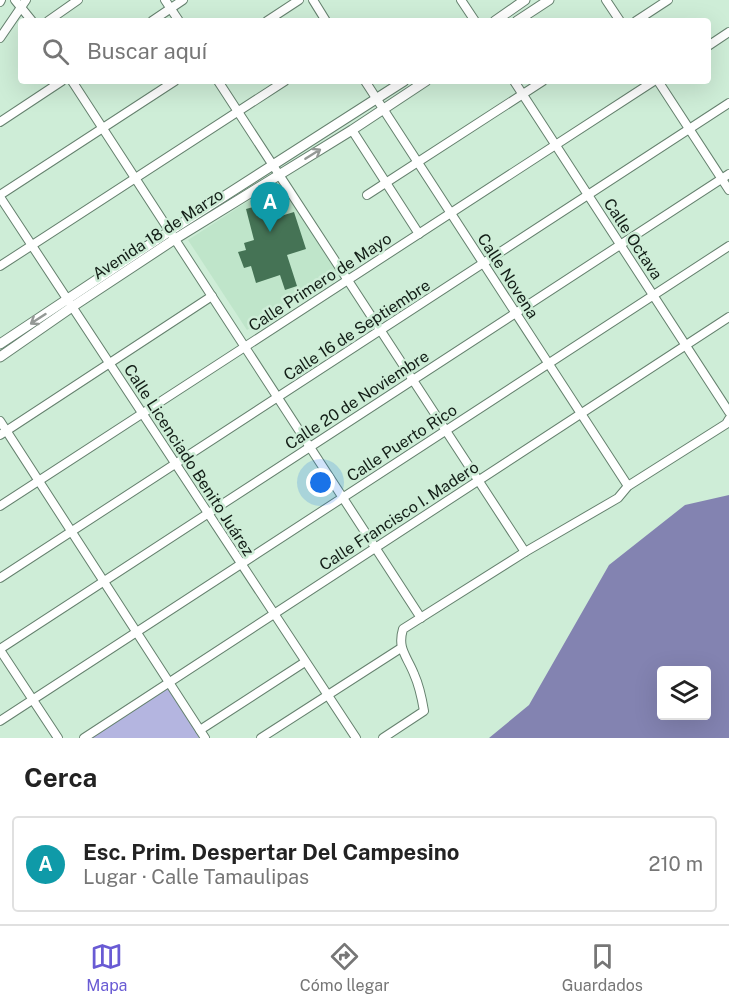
<!DOCTYPE html>
<html lang="es">
<head>
<meta charset="utf-8">
<style>
	:root { --surface:#fff; --page:#f6f6f6; --text:#222; --muted:#767676; --line:#e0e0e0; --accent:#695bd4 }
	body { margin:0; font-family:"Public Sans",sans-serif; background:var(--page); color:var(--text) }
	.controls { position:absolute; right:18px; bottom:18px; display:grid; overflow:hidden; border-radius:6px; box-shadow:0 6px 24px #0002 }
	.controls button { width:54px; height:54px; display:grid; place-items:center; padding:0; border:0; border-bottom:2px solid var(--line); background:var(--surface); color:var(--text); font:30px sans-serif }
	.you { position:absolute; left:321px; top:483px; width:21px; height:21px; margin:-15px; border:4px solid #fff; border-radius:50%; background:#1a73e8; box-shadow:0 0 0 9px #1a73e833 }
	.badge { display:grid; place-items:center; width:39px; height:39px; border-radius:50%; background:var(--accent); color:#fff; font-size:20px; font-weight:700 }
	.pin { position:absolute; translate:-50% -50px; filter:drop-shadow(0 2px 3px #0008) }
	.pin::after { content:''; position:absolute; top:32px; width:21px; height:18px; background:inherit; clip-path:polygon(0 0,100% 0,50% 100%) }
	.list { margin:0; padding:0; list-style:none }
	h2 { display:flex; justify-content:space-between; align-items:center; height:78px; margin:0; padding:0 24px; font-size:26px }
	h2 small { font-size:20px; font-weight:400; color:var(--muted) }
	.list li { display:grid; grid-template-columns:39px 1fr auto; gap:18px; align-items:center; box-sizing:border-box; height:96px; margin:0 12px 12px; padding:0 12px; border:2px solid var(--line); border-radius:6px }
	.list b { display:block; font-size:22px; white-space:nowrap }
	.list p { margin:0; font-size:20px; white-space:nowrap; color:var(--muted) }
	.list em { font-size:20px; font-style:normal; color:var(--muted) }
	.icon { flex:none; width:33px; height:33px; fill:none; stroke:currentColor; stroke-width:2; stroke-linecap:round; stroke-linejoin:round }
	.map { position:relative; flex:none; width:729px; height:738px; overflow:hidden }
	.search { position:absolute; background:var(--surface); box-shadow:0 6px 24px #0002; left:18px; right:18px; top:18px; height:66px; display:flex; align-items:center; gap:15px; box-sizing:border-box; padding:0 21px; border-radius:6px; color:var(--muted); font-size:22px }
	.sheet { height:186px; background:var(--surface) }
	nav { display:flex; justify-content:space-around; align-items:center; box-sizing:border-box; height:84px; border-top:2px solid var(--line); background:var(--surface); font-size:16px; color:var(--muted) }
	nav a { display:grid; justify-items:center; gap:3px }
	nav .on { color:var(--accent) }
	.map>svg:first-child { display:block }
	.built { fill:#bfe5ca }
	.green { fill:#b4b5e0 }
	.water { fill:#8383b1; fill-rule:evenodd }
	.building { fill:#457355 }
	.lines { fill:none; stroke-linecap:round; stroke-linejoin:round }
	.minor-casing { stroke:#65816e; stroke-width:10 }
	.tertiary-casing { stroke:#65816e; stroke-width:11 }
	.minor { stroke:#fff; stroke-width:8 }
	.tertiary { stroke:#fff; stroke-width:9 }
	.oneway { stroke:#949996 }
	.labels { text-anchor:middle; dominant-baseline:central; stroke-width:5; stroke-linejoin:round; paint-order:stroke }
	.street-label { font-size:16px; fill:#121d16; stroke:#ceedd7 }
</style>
</head>
<body>
<div class="map">
<svg width="729" height="738" viewBox="0 0 729 738">
	<rect width="100%" height="100%" fill="#ceedd7"/>
	<path class="built" d="M279,181l58,92 -90,57 -59,-90z"/>
	<path class="green" d="M168,685l34,51 -4,2h-109z"/>
	<path class="water" d="M729,495v243h-240l40,-33 80,-140 76,-60zM662,670h44v46h-44z"/>
	<path class="building" d="M272,192l7,19 3,-1 2,5 10,-3 12,37 -19,6 10,31 -12,4 -5,-15 -24,8 -5,-17 -7,2 -6,-16 8,-2 -2,-7 10,-3 -8,-31 11,-3 -3,-8z"/>
	<g class="lines">
		<defs>
			<g id="minor">
				<path d="M15,0l17,21"/>
				<path d="M165,0l14,21"/>
				<path d="M313,0l13,21"/>
				<path d="M461,0l14,21"/>
				<path d="M606,0l14,21"/>
				<path d="M0,2l1,-2"/>
				<path d="M48,21l30,-21"/>
				<path d="M152,21l31,-21"/>
				<path d="M267,21l32,-21"/>
				<path d="M636,21l32,-21"/>
				<path d="M0,38l26,-38"/>
				<path d="M708,46l21,-14"/>
				<path d="M72,81l349,537"/>
				<path d="M218,81l307,471"/>
				<path d="M365,81l263,405"/>
				<path d="M514,81l215,331"/>
				<path d="M658,81l71,109"/>
				<path d="M0,122l62,-41"/>
				<path d="M352,130l67,104"/>
				<path d="M0,195l175,-114"/>
				<path d="M367,195l176,-114"/>
				<path d="M0,197l356,541"/>
				<path d="M0,266l285,-185"/>
				<path d="M0,421l205,317"/>
				<path d="M0,435l212,-139"/>
				<path d="M0,506l654,-425"/>
				<path d="M0,578l729,-475"/>
				<path d="M0,649l729,-475"/>
				<path d="M0,650l58,88"/>
				<path d="M0,721l729,-475"/>
				<path d="M200,730l105,-68"/>
				<path d="M84,738l645,-421"/>
				<path d="M261,738l140,-90"/>
				<path d="M383,738l41,-27c-2,-12 -5,-26 -10,-37 -7,-18 -17,-25 -11,-45l122,-77 93,-54 10,-12 98,-62 3,-5"/>
			</g>
			<g id="tertiary">
				<path d="M495,21l30,-21"/>
				<path d="M517,21l32,-21"/>
				<path d="M0,344l170,-113 234,-150"/>
				<path d="M0,357l72,-50 103,-68 177,-109 74,-49"/>
			</g>
		</defs>
		<use href="#minor" class="minor-casing"/>
		<use href="#tertiary" class="tertiary-casing"/>
		<use href="#minor" class="minor"/>
		<use href="#tertiary" class="tertiary"/>
	</g>
	<defs><path id="oneway-shaft" d="M-6 0H5M1.5-3L5.5 0L1.5 3" fill="none" stroke-width="1.6" stroke-linecap="round" stroke-linejoin="round" transform="scale(1.5)"/></defs>
	<g class="oneway">
		<use href="#oneway-shaft" transform="translate(313 154) rotate(-32)"/>
		<use href="#oneway-shaft" transform="translate(38 319) rotate(147)"/>
	</g>
	<g class="labels">
		<g class="street-label">
			<text transform="translate(158 234) rotate(-33)">Avenida 18 de Marzo</text>
			<text transform="translate(633 239) rotate(57)">Calle Octava</text>
			<text transform="translate(508 276) rotate(57)">Calle Novena</text>
			<text transform="translate(320 282) rotate(-33)">Calle Primero de Mayo</text>
			<text transform="translate(357 330) rotate(-33)">Calle 16 de Septiembre</text>
			<text transform="translate(357 400) rotate(-33)">Calle 20 de Noviembre</text>
			<text transform="translate(402 443) rotate(-33)">Calle Puerto Rico</text>
			<text transform="translate(189 460) rotate(57)">Calle Licenciado Benito Juárez</text>
			<text transform="translate(399 516) rotate(-33)">Calle Francisco I. Madero</text>
		</g>
	</g>
</svg>
<div class="controls">
<button><svg class="icon" aria-label="layers" viewBox="0 0 24 24"><path d="M12 4l9 5-9 5-9-5zM3 14l9 5 9-5"/></svg></button>
</div>
<div class="you"></div>
<div class="pin badge" style="left:270px;top:232px;background:#0f9aa8">A</div>
<div class="search"><svg class="icon" aria-label="search" viewBox="0 0 24 24"><circle cx="10" cy="10" r="6"/><path d="M15 15l6 6"/></svg>Buscar aquí</div>
</div>
<section class="sheet">
<h2>Cerca<small></small></h2>
<ul class="list">
<li><span class="badge" style="background:#0f9aa8">A</span><div><b>Esc. Prim. Despertar Del Campesino</b><p>Lugar · Calle Tamaulipas</p></div><em>210 m</em></li>
</ul>
</section>
<nav>
<a class="on"><svg class="icon" aria-label="map" viewBox="0 0 24 24"><path d="M3 6l6-2 6 2 6-2v14l-6 2-6-2-6 2zM9 4v14M15 6v14"/></svg>Mapa</a>
<a><svg class="icon" aria-label="directions" viewBox="0 0 24 24"><path d="M12 3l9 9-9 9-9-9zM9 14v-3h6M13 9l2 2-2 2"/></svg>Cómo llegar</a>
<a><svg class="icon" aria-label="saved" viewBox="0 0 24 24"><path d="M7 4h10v16l-5-4-5 4z"/></svg>Guardados</a>
</nav>
</body>
</html>
